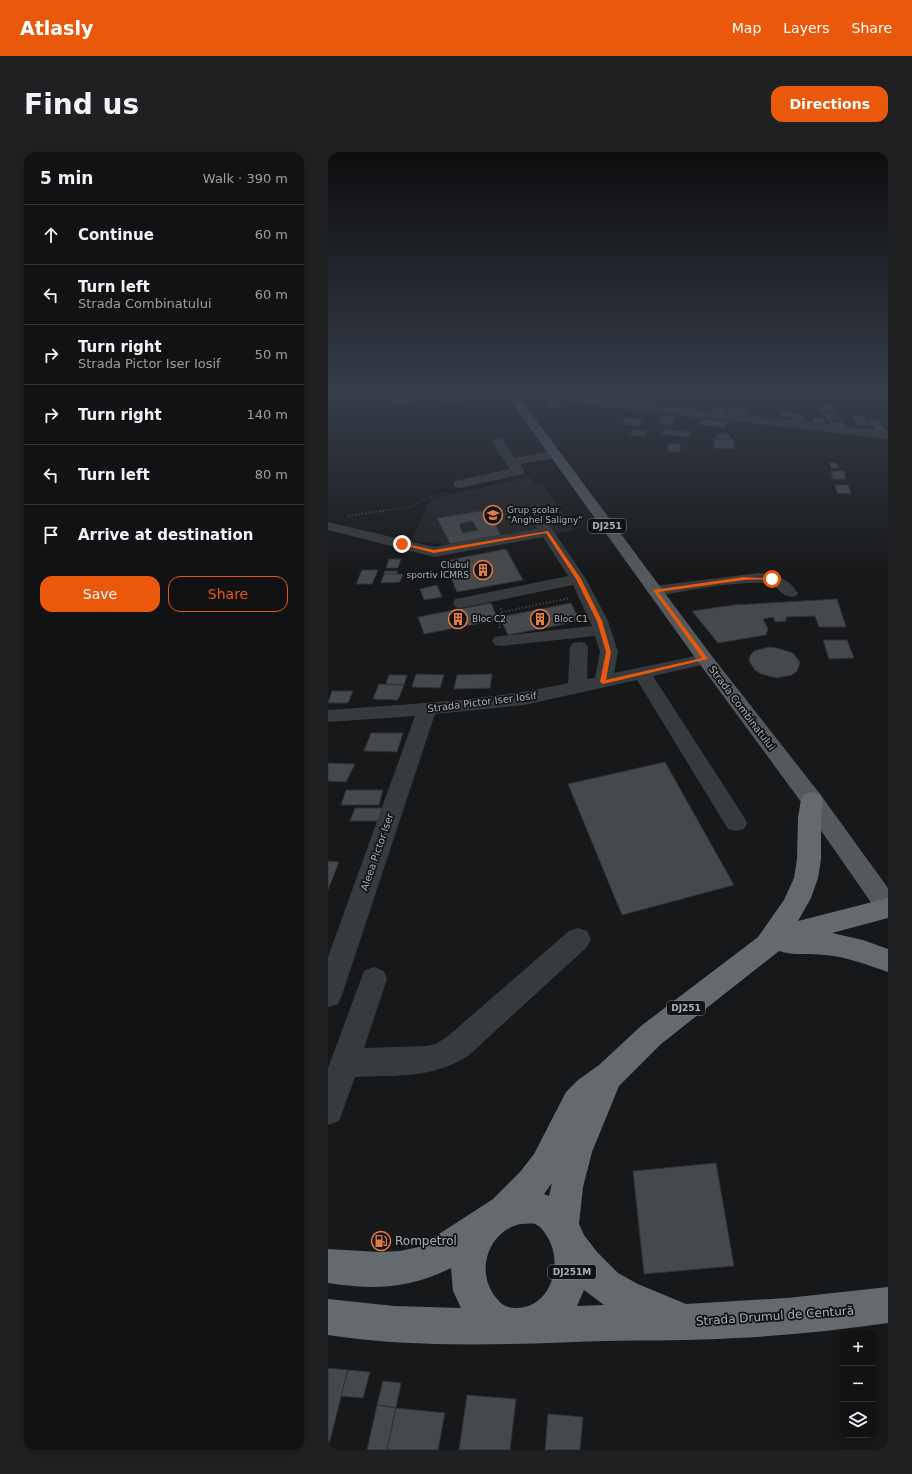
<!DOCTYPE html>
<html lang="en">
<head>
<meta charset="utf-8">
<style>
	:root { --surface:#111213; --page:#1e2021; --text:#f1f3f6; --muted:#9c9ea0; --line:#303233; --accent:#ea580c }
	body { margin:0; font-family:"DejaVu Sans",sans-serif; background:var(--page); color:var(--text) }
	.controls { position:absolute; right:12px; bottom:12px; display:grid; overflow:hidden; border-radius:8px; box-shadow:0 2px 10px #0003 }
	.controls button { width:36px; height:36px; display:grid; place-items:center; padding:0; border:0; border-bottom:1px solid var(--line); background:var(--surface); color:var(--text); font:20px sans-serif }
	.stop { position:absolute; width:12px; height:12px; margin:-9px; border:3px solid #ea580c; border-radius:50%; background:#fff }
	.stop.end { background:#ea580c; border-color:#fff; box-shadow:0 1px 4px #0008 }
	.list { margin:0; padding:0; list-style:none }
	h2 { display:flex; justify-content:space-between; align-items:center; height:52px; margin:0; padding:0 16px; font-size:17px }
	h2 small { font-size:13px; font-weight:400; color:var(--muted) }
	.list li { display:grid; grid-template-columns:26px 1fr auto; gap:12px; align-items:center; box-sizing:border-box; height:60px; padding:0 16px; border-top:1px solid var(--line) }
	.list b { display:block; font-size:15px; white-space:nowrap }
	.list p { margin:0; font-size:13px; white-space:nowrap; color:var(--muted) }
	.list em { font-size:13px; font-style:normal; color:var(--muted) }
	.actions { display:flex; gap:8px; padding:12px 16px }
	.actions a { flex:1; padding:9px 0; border:1px solid var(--accent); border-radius:12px; text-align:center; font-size:14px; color:var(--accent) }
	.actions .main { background:var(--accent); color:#fff }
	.icon { flex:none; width:22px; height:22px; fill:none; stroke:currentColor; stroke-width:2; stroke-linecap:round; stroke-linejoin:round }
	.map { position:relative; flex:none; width:560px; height:1298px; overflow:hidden; border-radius:12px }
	header { display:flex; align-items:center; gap:24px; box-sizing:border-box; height:56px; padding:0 20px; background:var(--accent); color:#fff }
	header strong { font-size:19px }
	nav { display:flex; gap:22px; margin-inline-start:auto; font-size:14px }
	.intro { display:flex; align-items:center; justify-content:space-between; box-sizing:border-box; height:96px; padding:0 24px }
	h1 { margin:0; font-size:28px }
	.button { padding:10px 18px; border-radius:12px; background:var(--accent); color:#fff; font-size:14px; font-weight:700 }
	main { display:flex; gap:24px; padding:0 24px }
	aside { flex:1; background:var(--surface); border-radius:12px; box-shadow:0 2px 10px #0003 }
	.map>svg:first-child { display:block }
	.built { fill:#232426 }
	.building { fill:#46494c; stroke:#313235; fill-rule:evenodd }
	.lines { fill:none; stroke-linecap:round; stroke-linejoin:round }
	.path-far1 { stroke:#3e4244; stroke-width:1.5; stroke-dasharray:1 1.5; stroke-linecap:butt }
	.path { stroke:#3e4244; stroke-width:2; stroke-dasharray:1.5 2; stroke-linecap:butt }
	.minor { fill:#383b3e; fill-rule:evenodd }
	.major { fill:#55595c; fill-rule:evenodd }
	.highway { fill:#656a6e; fill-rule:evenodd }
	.route { fill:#ea580c }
	.labels { text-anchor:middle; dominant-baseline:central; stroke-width:3.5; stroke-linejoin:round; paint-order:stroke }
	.far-poi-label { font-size:9px; fill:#aab2b8; stroke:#121314; text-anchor:start }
	.shield { fill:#121314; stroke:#7c8287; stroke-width:1 }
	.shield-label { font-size:9px; font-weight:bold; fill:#aab2b8 }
	.street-label { font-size:10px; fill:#aab2b8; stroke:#121314 }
	.near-poi-label { font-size:12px; fill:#aab2b8; stroke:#121314; text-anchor:start }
	.near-street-label { font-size:12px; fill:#aab2b8; stroke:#121314 }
</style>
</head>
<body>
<header>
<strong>Atlasly</strong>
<nav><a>Map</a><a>Layers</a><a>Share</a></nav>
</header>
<div class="intro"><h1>Find us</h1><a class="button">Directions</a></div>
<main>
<aside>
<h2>5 min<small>Walk · 390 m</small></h2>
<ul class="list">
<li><svg class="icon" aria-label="ahead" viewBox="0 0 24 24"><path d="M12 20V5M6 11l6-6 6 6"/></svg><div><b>Continue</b></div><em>60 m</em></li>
<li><svg class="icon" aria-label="left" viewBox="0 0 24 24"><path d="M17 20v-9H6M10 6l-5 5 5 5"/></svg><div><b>Turn left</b><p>Strada Combinatului</p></div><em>60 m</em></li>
<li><svg class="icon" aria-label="right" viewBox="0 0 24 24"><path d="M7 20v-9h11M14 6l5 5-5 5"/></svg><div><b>Turn right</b><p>Strada Pictor Iser Iosif</p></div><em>50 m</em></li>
<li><svg class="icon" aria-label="right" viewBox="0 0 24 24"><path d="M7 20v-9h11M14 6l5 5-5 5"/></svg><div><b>Turn right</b></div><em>140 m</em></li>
<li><svg class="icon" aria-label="left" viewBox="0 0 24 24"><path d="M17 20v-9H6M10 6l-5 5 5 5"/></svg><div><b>Turn left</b></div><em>80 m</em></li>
<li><svg class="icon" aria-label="arrive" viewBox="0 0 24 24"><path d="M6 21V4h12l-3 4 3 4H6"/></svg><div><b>Arrive at destination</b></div></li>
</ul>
<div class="actions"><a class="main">Save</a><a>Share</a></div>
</aside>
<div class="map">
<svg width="560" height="1298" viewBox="0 0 560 1298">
	<rect width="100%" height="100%" fill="#171819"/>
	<path class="built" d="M201,325l5,6 7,-1 34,48 -131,23 -4,-9 -29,-3 20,-42z"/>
	<g class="building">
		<path d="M23,243h15l-2,3h-15z"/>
		<path d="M85,244l-2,7 -18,1 2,-7z"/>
		<path d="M113,246h23l-1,3h-24z"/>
		<path d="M230,250l4,5 -12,1 -4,-5z"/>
		<path d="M490,253h14l4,6h-15z"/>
		<rect x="385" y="256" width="12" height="7"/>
		<path d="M400,256h16l3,6h-17z"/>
		<path d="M452,259l13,1 -2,5 -12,-2z"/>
		<path d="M495,261h14l4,6h-14z"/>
		<path d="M465,262l12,1v6h-12z"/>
		<path d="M334,263l13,1 -3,9 -14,-1z"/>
		<path d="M534,263l8,10 -11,1 -7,-10z"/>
		<path d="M485,265l11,1 1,8 -12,-1z"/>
		<path d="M297,266l17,1 -3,7 -17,-1z"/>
		<path d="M374,267l26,3 -3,6 -27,-4z"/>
		<path d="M540,267h10l9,13h-10z"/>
		<path d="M502,270h13l3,6h-12z"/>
		<path d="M337,277l27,3 -4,5 -26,-3z"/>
		<path d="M305,278l14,1 -3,5 -14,-1z"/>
		<path d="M388,282h13l1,5h-13z"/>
		<path d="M386,287h19l1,10 -19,-1z"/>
		<rect x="340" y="292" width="12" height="8"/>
		<path d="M501,311h8l2,5h-8z"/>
		<path d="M503,319h13l2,8h-13z"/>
		<path d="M507,333h13l3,9 -14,-1z"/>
		<path d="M159,358l14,25 -51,9 -13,-26zM144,369l6,9 -15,3 -4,-9z"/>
		<path d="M178,397l17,31 -66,12 -13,-31z"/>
		<path d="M61,407h12l-3,9h-12z"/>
		<path d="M34,418h16l-6,14h-16z"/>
		<path d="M57,419h13l-1,3h-13z"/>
		<path d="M56,422h19l-3,8 -19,1z"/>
		<path d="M109,433l5,12 -18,3 -4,-11z"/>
		<path d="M509,447l9,28h-27l-4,-11 -29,1v4l-11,1 -2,-5 -10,2 5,10 -2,6 -48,8 -26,-32 42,-6z"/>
		<path d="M163,451l7,17 -74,14 -6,-17z"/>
		<path d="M243,451l9,18 -72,14 -8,-18z"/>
		<path d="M495,488h24l7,18 -25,1z"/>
		<path d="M440,495l9,1 16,5 7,9 -3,9 -5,4 -15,3 -16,-4 -6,-4 -6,-9 1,-5 4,-5z"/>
		<path d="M88,522l28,1 -4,13 -28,-1z"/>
		<path d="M164,522l-2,14 -36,1 3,-14z"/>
		<path d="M61,523h18l-3,10 -18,-1z"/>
		<path d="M51,532l25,1 -6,15 -25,-1z"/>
		<path d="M4,539h21l-5,12h-20z"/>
		<path d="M43,581h32l-6,19 -33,-1z"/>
		<path d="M337,610l69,123 -112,30 -54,-131z"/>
		<path d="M0,611l27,1 -9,18 -18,-1z"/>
		<path d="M18,638h37l-4,15h-38z"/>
		<path d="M27,656h31l-4,13h-32z"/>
		<path d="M0,709l11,1 -11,28z"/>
		<path d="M388,1011l18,103 -90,8 -11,-103z"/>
		<path d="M0,1216l20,2 -20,78z"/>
		<path d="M20,1218l22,2 -7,26 -22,-2z"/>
		<path d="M55,1229l18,2 -5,25 -19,-3z"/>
		<path d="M139,1243l49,4 -6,51h-51z"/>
		<path d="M49,1253l19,3 -9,42h-20z"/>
		<path d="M68,1256l49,5 -7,37h-51z"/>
		<path d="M220,1262l35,3 -3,33h-35z"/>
	</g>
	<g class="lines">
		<path class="path-far1" d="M53,359l33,-5 10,-7 23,-6"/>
		<g class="path">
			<path d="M20,364l39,-6"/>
			<path d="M173,456l1,4 68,-14"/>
			<path d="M172,476l-1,-12 3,-4"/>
		</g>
		<g class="minor">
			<path d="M180,241h38l342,38v8l-375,-43z"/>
			<path d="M383,241h10l-1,5 -11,3 -53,-1 -5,-3 5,-3z"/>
			<path d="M170,286l4,1 13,19 41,-8 6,4 -6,4 -36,6 4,7 -1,3 -63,14 -5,-1 -2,-3 2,-3 55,-12 -18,-27z"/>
			<path d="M0,370l106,25 104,-18 -2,-3 2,-3h10l38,56 22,42 10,31 -4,21 91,-19 6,1 3,4 -3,4 -58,13 91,141 3,6 -3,6 -8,2 -8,-2 -91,-149 -113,25 -89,9 -93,281 -4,9 -10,3v-50l87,-241 -87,6v-12c80,-6 161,-9 240,-27l2,-36 3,-4 6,-1 6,1 3,4 -1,32 8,-1 5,-26 -5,-16 -94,10 -6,-1 -3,-4 3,-4 6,-1 91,-10 -19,-41 -112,23 -6,-1 -2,-4 2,-4 6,-1 107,-22 -25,-39 -109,20 -106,-27z"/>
			<path d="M430,421c18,1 30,5 40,20l-2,3c-16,4 -15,-12 -31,-13 -32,-2 -77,8 -110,13l-6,-2 -2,-3 2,-3 6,-2z"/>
			<path d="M250,776l9,3 4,8 -4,8 -119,109c-37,23 -71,19 -113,21l-16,44 -11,4v-57l36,-97 10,-4 10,4 3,8 -23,69 62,-2 10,-2 12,-8 121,-105z"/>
		</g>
		<path class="major" d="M177,241h11l195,262 109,139 68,94v29l-9,-3 -75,-108 -105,-143z"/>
		<path class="highway" d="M484,640l8,2 3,6 -2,17v42l-3,19 -7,20 -13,23 90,-23v20l-56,15 31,7 25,9v23c-21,-7 -40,-15 -63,-17 -15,-2 -32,1 -46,-4l-118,93 -42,42 -27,66 -9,35 -4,37 5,11 13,17 21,21 20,11 48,20 101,-6 101,-11v36c-51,7 -102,13 -153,15 -44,3 -87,2 -130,3 -92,3 -185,8 -277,-6v-36l66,7 67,2 -8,-17 -2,-23c-42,21 -77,22 -123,15v-34l51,3 21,-1 19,-4 74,-48 27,-27 14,-18 32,-62 12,-12 21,-15 42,-39 117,-89 26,-37 10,-22 3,-19 1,-42 3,-17 3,-6zM224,1031l-3,13 -5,-2zM192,1072c5,0 11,-1 15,0 5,2 9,7 11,11 18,25 7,71 -28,73 -8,0 -14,-1 -19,-7 -25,-25 -13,-69 21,-77zM256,1138l20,15 -27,1z"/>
	</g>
	<linearGradient id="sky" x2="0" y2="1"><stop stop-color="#0d0d0e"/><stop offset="0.57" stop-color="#363d49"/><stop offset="1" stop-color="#363d49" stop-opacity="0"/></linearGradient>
	<rect width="560" height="423" fill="url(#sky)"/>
	<path class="route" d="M220,379l33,48 21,42 9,31 -5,28 96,-22 -49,-68 91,-13 31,2 -31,1 -86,12 50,67 -105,25 -3,-2 6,-30 -9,-31 -21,-42 -30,-46 -112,20 -35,-9 3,-1 32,7z"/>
	<defs>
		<symbol id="university-ring" viewBox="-11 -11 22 22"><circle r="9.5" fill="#121314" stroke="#e47c44" stroke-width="1.5"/><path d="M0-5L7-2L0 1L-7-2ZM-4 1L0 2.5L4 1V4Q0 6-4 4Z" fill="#e47c44"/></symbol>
		<symbol id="building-ring" viewBox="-11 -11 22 22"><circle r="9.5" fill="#121314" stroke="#e47c44" stroke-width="1.5"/><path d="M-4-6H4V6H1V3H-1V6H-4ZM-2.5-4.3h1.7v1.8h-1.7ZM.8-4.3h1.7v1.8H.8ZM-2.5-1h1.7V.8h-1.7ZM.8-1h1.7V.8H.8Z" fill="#e47c44"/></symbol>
		<symbol id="fuel-ring" viewBox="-11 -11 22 22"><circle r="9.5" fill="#121314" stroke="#e47c44" stroke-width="1.5"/><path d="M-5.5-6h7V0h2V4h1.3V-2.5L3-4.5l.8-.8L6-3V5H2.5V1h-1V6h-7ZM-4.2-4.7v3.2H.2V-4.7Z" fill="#e47c44"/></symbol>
	</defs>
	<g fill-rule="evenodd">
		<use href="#university-ring" x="154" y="352" width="22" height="22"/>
		<use href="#building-ring" x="144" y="407" width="22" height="22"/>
		<use href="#building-ring" x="119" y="456" width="22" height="22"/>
		<use href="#building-ring" x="201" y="456" width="22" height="22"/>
		<use href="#fuel-ring" x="42" y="1078" width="22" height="22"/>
	</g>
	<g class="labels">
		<g class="far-poi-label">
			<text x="179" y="358">Grup școlar<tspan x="179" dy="10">"Anghel Saligny"</tspan></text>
			<text x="141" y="413" text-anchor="end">Clubul<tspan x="141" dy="10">sportiv ICMRS</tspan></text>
			<text x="144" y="467">Bloc C2</text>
			<text x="226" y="467">Bloc C1</text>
		</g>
		<g class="shield">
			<rect x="260" y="367" width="38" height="14" rx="3"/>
			<rect x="339" y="849" width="38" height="14" rx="3"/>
			<rect x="220" y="1113" width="48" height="14" rx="3"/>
		</g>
		<g class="shield-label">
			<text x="279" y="374">DJ251</text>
			<text x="358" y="856">DJ251</text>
			<text x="244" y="1120">DJ251M</text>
		</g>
		<g class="street-label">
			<text transform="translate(154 550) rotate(-7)">Strada Pictor Iser Iosif</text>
			<text transform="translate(414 556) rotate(53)">Strada Combinatului</text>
			<text transform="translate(49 700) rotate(-71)">Aleea Pictor Iser</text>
		</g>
		<g class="near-poi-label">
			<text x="67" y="1089">Rompetrol</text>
		</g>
		<g class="near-street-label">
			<text transform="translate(447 1164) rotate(-4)">Strada Drumul de Centură</text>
		</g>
	</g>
</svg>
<div class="controls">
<button>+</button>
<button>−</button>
<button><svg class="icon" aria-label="layers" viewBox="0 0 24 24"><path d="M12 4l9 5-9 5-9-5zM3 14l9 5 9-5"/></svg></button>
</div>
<div class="stop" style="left:444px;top:427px"></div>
<div class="stop end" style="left:74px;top:392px"></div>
</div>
</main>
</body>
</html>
